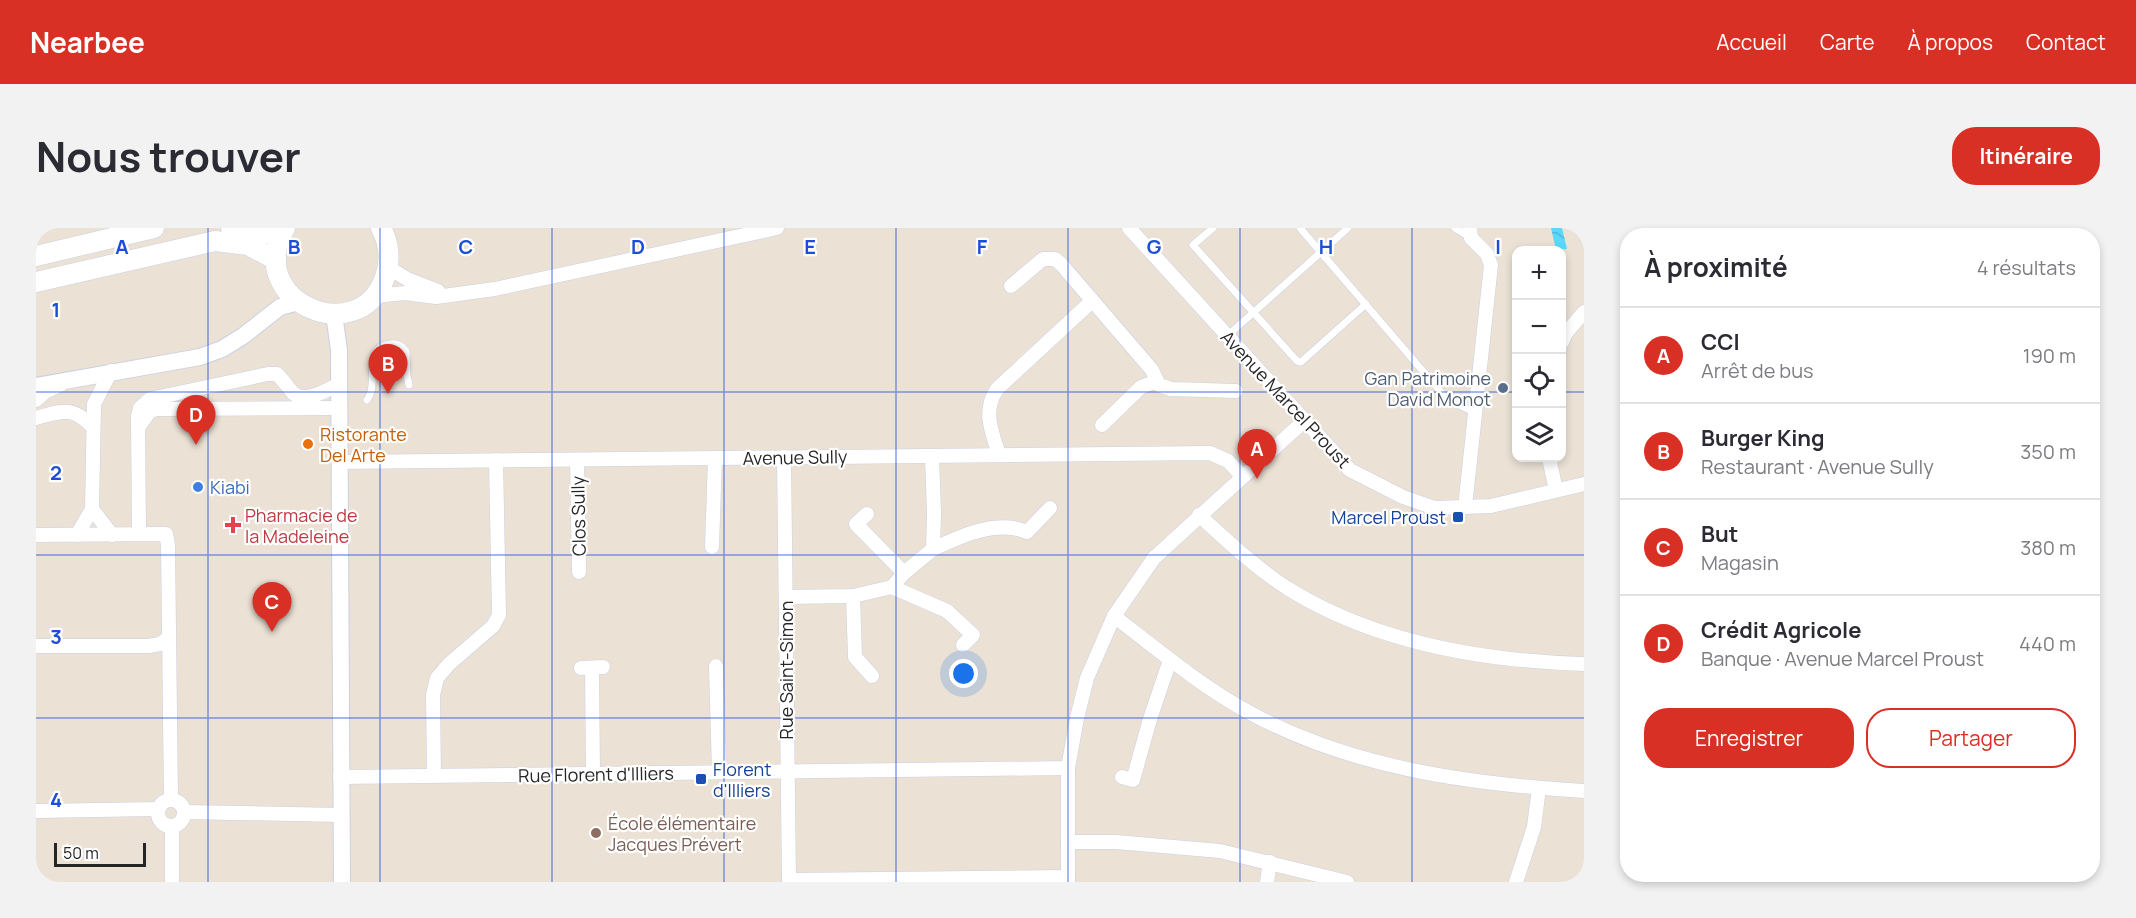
<!DOCTYPE html>
<html lang="fr">
<head>
<meta charset="utf-8">
<style>
	:root { --surface:#fff; --page:#f2f2f3; --text:#2b2b33; --muted:#7c7c81; --line:#e1e1e2; --accent:#d93025 }
	body { margin:0; font-family:Manrope,sans-serif; background:var(--page); color:var(--text) }
	.controls { position:absolute; right:18px; top:18px; display:grid; overflow:hidden; border-radius:12px; box-shadow:0 3px 9px #0003 }
	.controls button { width:54px; height:54px; display:grid; place-items:center; padding:0; border:0; border-bottom:2px solid var(--line); background:var(--surface); color:var(--text); font:30px sans-serif }
	.scale { position:absolute; left:18px; bottom:15px; width:92px; box-sizing:border-box; padding-left:6px; border:3px solid #262626; border-top:0; font-size:16px; line-height:21px; white-space:nowrap; color:#262626; -webkit-text-stroke:4px #fff; paint-order:stroke }
	.you { position:absolute; left:928px; top:446px; width:21px; height:21px; margin:-15px; border:4px solid #fff; border-radius:50%; background:#1a73e8; box-shadow:0 0 0 9px #1a73e833 }
	.badge { display:grid; place-items:center; width:39px; height:39px; border-radius:50%; background:var(--accent); color:#fff; font-size:20px; font-weight:700 }
	.pin { position:absolute; translate:-50% -50px; filter:drop-shadow(0 2px 3px #0008) }
	.pin::after { content:''; position:absolute; top:32px; width:21px; height:18px; background:inherit; clip-path:polygon(0 0,100% 0,50% 100%) }
	.list { margin:0; padding:0; list-style:none }
	h2 { display:flex; justify-content:space-between; align-items:center; height:78px; margin:0; padding:0 24px; font-size:26px }
	h2 small { font-size:20px; font-weight:400; color:var(--muted) }
	.list li { display:grid; grid-template-columns:39px 1fr auto; gap:18px; align-items:center; box-sizing:border-box; height:96px; padding:0 24px; border-top:2px solid var(--line) }
	.list b { display:block; font-size:22px; white-space:nowrap }
	.list p { margin:0; font-size:20px; white-space:nowrap; color:var(--muted) }
	.list em { font-size:20px; font-style:normal; color:var(--muted) }
	.actions { display:flex; gap:12px; padding:18px 24px }
	.actions a { flex:1; padding:14px 0; border:2px solid var(--accent); border-radius:24px; text-align:center; font-size:21px; color:var(--accent) }
	.actions .main { background:var(--accent); color:#fff }
	.icon { flex:none; width:33px; height:33px; fill:none; stroke:currentColor; stroke-width:2; stroke-linecap:round; stroke-linejoin:round }
	.map { position:relative; flex:none; width:1548px; height:654px; overflow:hidden; border-radius:24px }
	header { display:flex; align-items:center; gap:36px; box-sizing:border-box; height:84px; padding:0 30px; background:var(--accent); color:#fff }
	header strong { font-size:28px }
	nav { display:flex; gap:33px; margin-inline-start:auto; font-size:21px }
	.intro { display:flex; align-items:center; justify-content:space-between; box-sizing:border-box; height:144px; padding:0 36px }
	h1 { margin:0; font-size:42px }
	.button { padding:15px 27px; border-radius:24px; background:var(--accent); color:#fff; font-size:21px; font-weight:700 }
	main { display:flex; gap:36px; padding:0 36px }
	aside { flex:1; background:var(--surface); border-radius:24px; box-shadow:0 3px 9px #0003 }
	.map>svg:first-child { display:block }
	.water { fill:url(#water-waves) }
	.lines { fill:none; stroke-linecap:round; stroke-linejoin:round }
	.service-casing { stroke:#cbd0e2; stroke-width:8 }
	.minor-casing { stroke:#cbd0e2; stroke-width:15 }
	.tertiary-casing { stroke:#cbd0e2; stroke-width:18 }
	.secondary-casing { stroke:#cbd0e2; stroke-width:21 }
	.service { stroke:#fff; stroke-width:7 }
	.minor { stroke:#fff; stroke-width:14 }
	.tertiary { stroke:#fff; stroke-width:16 }
	.secondary { stroke:#fff; stroke-width:20 }
	.grid { fill:none; stroke:#1d4ed8; stroke-width:1.5; stroke-opacity:0.55 }
	.service-dot { fill:#5c6f8a; stroke:#fff; stroke-width:2 }
	.food-dot { fill:#e8710a; stroke:#fff; stroke-width:2 }
	.shop-dot { fill:#3f7fe0; stroke:#fff; stroke-width:2 }
	.transit-dot { fill:#1a4fb4; stroke:#fff; stroke-width:2 }
	.health-dot { fill:#e0444e; stroke:#fff; stroke-width:2 }
	.education-dot { fill:#8d6e63; stroke:#fff; stroke-width:2 }
	.labels { text-anchor:middle; dominant-baseline:central; stroke-width:4.5; stroke-linejoin:round; paint-order:stroke }
	.service-label { font-size:18px; fill:#4e5e75; stroke:#fff; text-anchor:end }
	.street-label { font-size:18px; fill:#262626; stroke:#fff }
	.food-label { font-size:18px; fill:#c56008; stroke:#fff; text-anchor:start }
	.shop-label { font-size:18px; fill:#366cbe; stroke:#fff; text-anchor:start }
	.health-label { font-size:18px; fill:#be3a42; stroke:#fff; text-anchor:start }
	.transit-label { font-size:18px; fill:#164399; stroke:#fff; text-anchor:end }
	.education-label { font-size:18px; fill:#785e54; stroke:#fff; text-anchor:start }
	.grid-label { font-size:20px; text-anchor:middle; font-weight:bold; fill:#1d4ed8; stroke:#fff; stroke-width:4.5; stroke-linejoin:round; paint-order:stroke }
</style>
</head>
<body>
<header>
<strong>Nearbee</strong>
<nav><a>Accueil</a><a>Carte</a><a>À propos</a><a>Contact</a></nav>
</header>
<div class="intro"><h1>Nous trouver</h1><a class="button">Itinéraire</a></div>
<main>
<div class="map">
<svg width="1548" height="654" viewBox="0 0 1548 654">
	<defs>
		<pattern id="water-waves" width="16" height="10" patternUnits="userSpaceOnUse" patternTransform="scale(1.5)"><rect width="16" height="10" fill="#5bd8fb"/><path d="M0 5q4-4 8 0t8 0" fill="none" stroke="#4fb9d7"/></pattern>
	</defs>
	<rect width="100%" height="100%" fill="#ebe1d5"/>
	<path class="water" d="M1515,0h11l5,21 -11,1z"/>
	<g class="lines">
		<defs>
			<g id="service">
				<path d="M1177,0l-20,17 104,116 4,1 65,-58"/>
				<path d="M1264,0l146,170 29,15"/>
				<path d="M1419,0l16,10"/>
				<path d="M1191,108l121,-108"/>
				<path d="M331,172c13,-16 -6,-53 23,-56 7,-1 12,1 16,7l1,25 2,9"/>
			</g>
			<g id="minor">
				<path d="M1093,0l221,242 53,27 32,11 56,-2 93,-22"/>
				<path d="M353,40l18,11 31,12"/>
				<path d="M975,58l32,-27h12l6,5 91,106 7,15 12,4 65,2"/>
				<path d="M338,68l31,-3 31,4 59,-8 282,-61"/>
				<path d="M1526,114l4,-9 18,-21"/>
				<path d="M0,172l9,-8 15,-7"/>
				<path d="M0,190c26,-7 36,-12 56,8"/>
				<path d="M104,197l10,-14 6,-2 183,-1"/>
				<path d="M1066,197l39,-38 16,-6"/>
				<path d="M963,227c-7,-23 -17,-44 -2,-66l95,-88"/>
				<path d="M748,229l5,425"/>
				<path d="M1513,230l7,32"/>
				<path d="M541,232l2,112"/>
				<path d="M303,234l871,-9 18,8 14,15"/>
				<path d="M1429,279l26,-242 -4,-11 -16,-16 -1,-10"/>
				<path d="M56,281l20,26"/>
				<path d="M831,286l-11,10 48,49"/>
				<path d="M1163,287c28,26 56,52 88,73 88,55 194,73 297,76"/>
				<path d="M103,306l-1,-118 2,-8 10,-9 118,-25h9c6,6 11,13 16,19 12,11 34,-3 46,-9"/>
				<path d="M0,307l130,-1 2,11 3,255"/>
				<path d="M41,307l15,-26 2,-105 17,-33"/>
				<path d="M676,319l3,-89"/>
				<path d="M897,321c28,-13 64,-30 94,-17l23,-24"/>
				<path d="M856,359l55,24 26,24 -10,10"/>
				<path d="M817,368l2,61 17,19"/>
				<path d="M750,369l67,-1 39,-9 12,-14 29,-24 1,-36 -2,-57"/>
				<path d="M1078,388c45,35 89,72 140,99 102,54 217,69 330,76"/>
				<path d="M0,418h113l11,-2 8,-6"/>
				<path d="M680,438l3,106"/>
				<path d="M545,440l22,-1"/>
				<path d="M556,440l1,106"/>
				<path d="M398,548l-1,-81 4,-17 12,-14 44,-38 6,-11 -3,-155"/>
				<path d="M304,549l728,-9"/>
				<path d="M1086,549l11,3 17,-61 20,-59"/>
				<circle cx="135" cy="585" r="13"/>
				<path d="M0,583l122,-2"/>
				<path d="M148,584l157,3"/>
				<path d="M136,598v56"/>
				<path d="M1032,614h48l104,9 127,31"/>
				<path d="M753,652l279,-3"/>
				<path d="M1032,654v-114l9,-50 10,-40 27,-62 40,-58 150,-137"/>
				<path d="M1231,654l3,-20"/>
				<path d="M1480,654l18,-55 5,-39"/>
			</g>
			<g id="tertiary">
				<path d="M298,86l5,36 3,532"/>
				<path d="M0,158l164,-29 22,-8 21,-13 37,-29 18,-5"/>
			</g>
			<g id="secondary">
				<path d="M195,0l32,6 20,-4"/>
				<path d="M249,0c-43,72 74,124 100,49 6,-17 4,-34 -4,-49"/>
				<path d="M0,28l118,-28"/>
				<path d="M0,54l179,-41 33,4 28,15"/>
			</g>
		</defs>
		<use href="#service" class="service-casing"/>
		<use href="#minor" class="minor-casing"/>
		<use href="#tertiary" class="tertiary-casing"/>
		<use href="#secondary" class="secondary-casing"/>
		<use href="#service" class="service"/>
		<use href="#minor" class="minor"/>
		<use href="#tertiary" class="tertiary"/>
		<use href="#secondary" class="secondary"/>
	</g>
	<path class="grid" d="M172,0v654M344,0v654M516,0v654M688,0v654M860,0v654M1032,0v654M1204,0v654M1376,0v654M0,164h1480M1526,164h22M0,327h1548M0,490h1548"/>
	<circle class="service-dot" cx="1467" cy="160" r="6"/>
	<circle class="food-dot" cx="272" cy="216" r="6"/>
	<circle class="shop-dot" cx="162" cy="259" r="6"/>
	<g class="transit-dot">
		<rect x="1416" y="283" width="12" height="12" rx="3"/>
		<rect x="659" y="545" width="12" height="12" rx="3"/>
	</g>
	<path class="health-dot" d="M194 288h6v6h6v6h-6v6h-6v-6h-6v-6h6z"/>
	<circle class="education-dot" cx="560" cy="605" r="6"/>
	<g class="labels">
		<g class="service-label">
			<text x="1455" y="150">Gan Patrimoine<tspan x="1455" dy="21">David Monot</tspan></text>
		</g>
		<g class="street-label">
			<text transform="translate(1250 171) rotate(47)">Avenue Marcel Proust</text>
			<text transform="translate(759 229) rotate(-1)">Avenue Sully</text>
			<text transform="translate(542 288) rotate(-91)">Clos Sully</text>
			<text transform="translate(750 442) rotate(-90)">Rue Saint-Simon</text>
			<text transform="translate(560 546) rotate(-1)">Rue Florent d'Illiers</text>
		</g>
		<g class="food-label">
			<text x="284" y="206">Ristorante<tspan x="284" dy="21">Del Arte</tspan></text>
		</g>
		<g class="shop-label">
			<text x="174" y="259">Kiabi</text>
		</g>
		<g class="health-label">
			<text x="209" y="287">Pharmacie de<tspan x="209" dy="21">la Madeleine</tspan></text>
		</g>
		<g class="transit-label">
			<text x="1410" y="289">Marcel Proust</text>
			<text x="677" y="541" text-anchor="start">Florent<tspan x="677" dy="21">d'Illiers</tspan></text>
		</g>
		<g class="education-label">
			<text x="572" y="595">École élémentaire<tspan x="572" dy="21">Jacques Prévert</tspan></text>
		</g>
	</g>
	<g class="grid-label">
		<text x="86" y="26">A</text>
		<text x="258" y="26">B</text>
		<text x="430" y="26">C</text>
		<text x="602" y="26">D</text>
		<text x="774" y="26">E</text>
		<text x="946" y="26">F</text>
		<text x="1118" y="26">G</text>
		<text x="1290" y="26">H</text>
		<text x="1462" y="26">I</text>
		<text x="20" y="89">1</text>
		<text x="20" y="252">2</text>
		<text x="20" y="416">3</text>
		<text x="20" y="579">4</text>
	</g>
</svg>
<div class="controls">
<button>+</button>
<button>−</button>
<button><svg class="icon" aria-label="locate" viewBox="0 0 24 24"><circle cx="12" cy="12" r="6"/><path d="M12 2v4M12 18v4M2 12h4M18 12h4"/></svg></button>
<button><svg class="icon" aria-label="layers" viewBox="0 0 24 24"><path d="M12 4l9 5-9 5-9-5zM3 14l9 5 9-5"/></svg></button>
</div>
<div class="scale">50 m</div>
<div class="you"></div>
<div class="pin badge" style="left:1221px;top:251px">A</div>
<div class="pin badge" style="left:352px;top:166px">B</div>
<div class="pin badge" style="left:236px;top:404px">C</div>
<div class="pin badge" style="left:160px;top:217px">D</div>
</div>
<aside>
<h2>À proximité<small>4 résultats</small></h2>
<ul class="list">
<li><span class="badge">A</span><div><b>CCI</b><p>Arrêt de bus</p></div><em>190 m</em></li>
<li><span class="badge">B</span><div><b>Burger King</b><p>Restaurant · Avenue Sully</p></div><em>350 m</em></li>
<li><span class="badge">C</span><div><b>But</b><p>Magasin</p></div><em>380 m</em></li>
<li><span class="badge">D</span><div><b>Crédit Agricole</b><p>Banque · Avenue Marcel Proust</p></div><em>440 m</em></li>
</ul>
<div class="actions"><a class="main">Enregistrer</a><a>Partager</a></div>
</aside>
</main>
</body>
</html>
